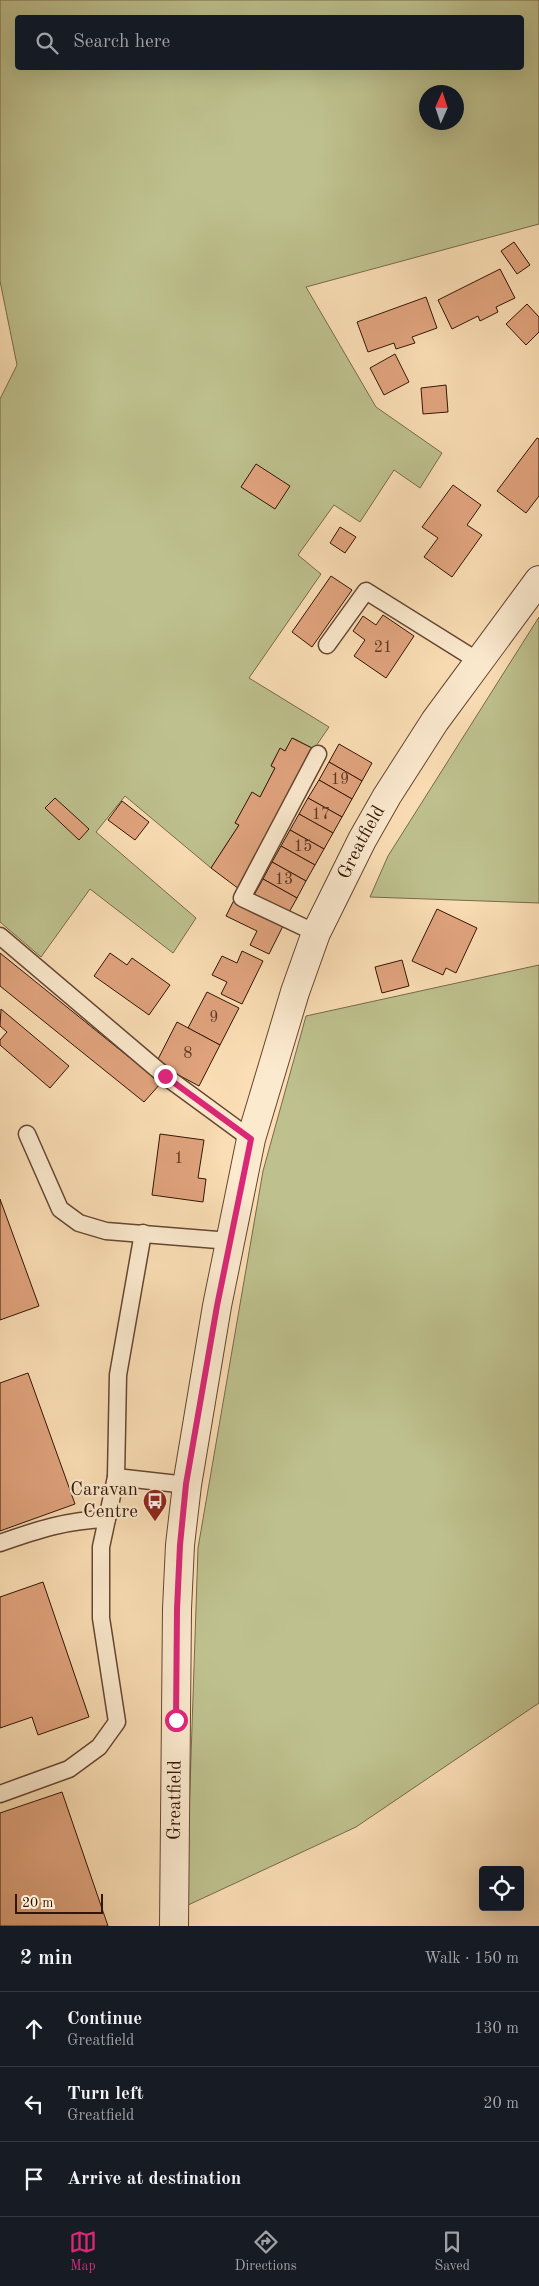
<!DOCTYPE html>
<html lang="en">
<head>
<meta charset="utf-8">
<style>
	:root { --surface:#171b24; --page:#20242c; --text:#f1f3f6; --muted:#9ea1a6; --line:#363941; --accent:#db2777 }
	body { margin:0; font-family:"Old Standard TT",serif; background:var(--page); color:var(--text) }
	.controls { position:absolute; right:15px; bottom:15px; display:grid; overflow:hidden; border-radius:5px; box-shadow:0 5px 20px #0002 }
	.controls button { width:45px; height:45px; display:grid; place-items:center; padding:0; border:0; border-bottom:1px solid var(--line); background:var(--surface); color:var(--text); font:25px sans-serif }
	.compass { position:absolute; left:419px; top:85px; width:45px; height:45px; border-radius:50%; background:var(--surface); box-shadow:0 5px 20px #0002; rotate:3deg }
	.scale { position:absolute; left:15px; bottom:12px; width:88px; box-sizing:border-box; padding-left:5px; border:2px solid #331405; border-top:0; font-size:14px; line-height:18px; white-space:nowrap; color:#331405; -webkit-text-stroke:4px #fceacf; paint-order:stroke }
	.stop { position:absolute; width:15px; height:15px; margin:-11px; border:4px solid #db2777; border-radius:50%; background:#fff }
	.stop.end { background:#db2777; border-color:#fff; box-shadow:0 1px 5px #0008 }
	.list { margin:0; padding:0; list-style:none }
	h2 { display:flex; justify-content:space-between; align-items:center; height:65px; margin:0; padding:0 20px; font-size:21px }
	h2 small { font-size:16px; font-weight:400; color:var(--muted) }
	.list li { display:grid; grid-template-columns:32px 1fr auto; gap:15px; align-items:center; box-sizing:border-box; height:75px; padding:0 20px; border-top:1px solid var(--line) }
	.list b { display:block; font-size:19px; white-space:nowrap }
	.list p { margin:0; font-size:16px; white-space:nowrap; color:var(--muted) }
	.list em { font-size:16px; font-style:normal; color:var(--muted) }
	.icon { flex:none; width:28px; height:28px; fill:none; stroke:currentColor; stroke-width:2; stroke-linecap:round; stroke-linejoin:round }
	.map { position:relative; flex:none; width:539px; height:1926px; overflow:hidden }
	.search { position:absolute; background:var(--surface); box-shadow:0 5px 20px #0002; left:15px; right:15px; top:15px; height:55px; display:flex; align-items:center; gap:12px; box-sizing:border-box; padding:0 18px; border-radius:5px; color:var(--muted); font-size:19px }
	.sheet { height:290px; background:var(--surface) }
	nav { display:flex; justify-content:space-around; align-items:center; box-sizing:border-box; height:70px; border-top:1px solid var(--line); background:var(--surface); font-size:14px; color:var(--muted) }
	nav a { display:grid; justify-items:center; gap:2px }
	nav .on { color:var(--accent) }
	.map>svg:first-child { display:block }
	.green { fill:#bec18e; stroke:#786a4a; fill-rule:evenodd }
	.building { fill:#e1a47e; stroke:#331405 }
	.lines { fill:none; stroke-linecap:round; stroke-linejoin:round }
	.service-casing { stroke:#654631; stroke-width:19 }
	.tertiary-casing { stroke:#654631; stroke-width:30 }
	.service { stroke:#fceacf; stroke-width:16 }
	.tertiary { stroke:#fceacf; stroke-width:28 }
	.route { stroke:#db2777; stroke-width:6 }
	.labels { text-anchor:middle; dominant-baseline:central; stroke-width:4.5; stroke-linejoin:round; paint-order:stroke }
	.number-label { font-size:16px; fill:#5e3823 }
	.street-label { font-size:19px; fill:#331405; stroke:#fceacf }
	.poi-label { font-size:19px; fill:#331405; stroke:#fceacf; text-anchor:end }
</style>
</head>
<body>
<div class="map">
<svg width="539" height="1926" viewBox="0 0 539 1926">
	<rect width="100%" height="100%" fill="#fbdeb5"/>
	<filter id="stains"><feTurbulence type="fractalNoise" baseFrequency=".004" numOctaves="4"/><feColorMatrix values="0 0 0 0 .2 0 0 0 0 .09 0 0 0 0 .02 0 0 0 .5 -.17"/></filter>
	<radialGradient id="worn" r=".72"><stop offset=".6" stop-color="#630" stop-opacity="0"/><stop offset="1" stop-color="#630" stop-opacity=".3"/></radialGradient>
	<g class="green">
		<path d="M0,0h539v224l-233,63 70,120 66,46 -22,35 -26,-18 -34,52 -26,-17 -36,50 23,19 -72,104 80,49 -15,22 -21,-11 -8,13 -5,-2 -9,16 4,3 -15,29 -8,-4 -17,30 4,2 -28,43 -86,-72 -29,36 100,86 -23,35 -83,-64 -49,68 -41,-35v-523l17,-34 -17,-84zM18,18h504v50h-504zM426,92h30v30h-30z"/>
		<path d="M539,617v286l-169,-6 18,-41z"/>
		<path d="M539,965v738l-183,124 -170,79 12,-358 65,-377 43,-155z"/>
	</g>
	<g class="building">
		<path d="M514,242l16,23 -13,9 -16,-23z"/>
		<path d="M500,269l15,29 -19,9 2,5 -18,9 -2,-5 -26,13 -14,-29z"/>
		<path d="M426,297l11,31 -25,9 3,6 -19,6 -2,-6 -26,9 -11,-30z"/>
		<path d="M527,304l12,13v15l-13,13 -20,-21z"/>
		<path d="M395,354l14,28 -25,13 -14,-27z"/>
		<path d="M446,385l2,27 -25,2 -2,-26z"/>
		<path d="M537,438l2,1v57l-13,17 -29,-22z"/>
		<path d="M256,464l34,22 -15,23 -34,-22z"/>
		<path d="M453,485l28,20 -14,20 15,10 -30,42 -28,-20 14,-19 -16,-11z"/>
		<path d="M340,527l16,10 -11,16 -15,-10z"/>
		<path d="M331,576l21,14 -40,57 -20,-15z"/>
		<path d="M383,615l31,21 -28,42 -32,-22 11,-16 -12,-9 10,-15 13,9z"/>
		<path d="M292,738l22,11 -75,140 -28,-21 28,-43 -4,-2 17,-31 8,5 15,-29 -4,-2 9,-18 5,3z"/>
		<path d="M339,744l33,19 -10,18 -33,-19z"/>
		<path d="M329,762l33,19 -10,18 -33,-19z"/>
		<path d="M319,780l33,19 -10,18 -34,-19z"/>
		<path d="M55,798l34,31 -10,11 -34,-32z"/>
		<path d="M308,798l34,19 -9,16 -34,-19z"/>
		<path d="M122,801l27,21 -14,18 -27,-20z"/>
		<path d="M299,814l34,19 -9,16 -34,-19z"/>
		<path d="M290,830l34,19 -9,16 -34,-19z"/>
		<path d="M281,846l34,19 -9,16 -34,-19z"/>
		<path d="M272,862l34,19 -9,17 -34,-19z"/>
		<path d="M263,879l34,19 -10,18 -34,-19z"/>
		<path d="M234,900l50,24 -15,30 -19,-9 7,-14 -31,-15z"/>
		<path d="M437,909l40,19 -21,45 -10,-5 -3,7 -31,-14z"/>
		<path d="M242,951l21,10 -21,43 -21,-10 6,-12 -15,-7 10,-19 15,7z"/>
		<path d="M0,953l161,130 -17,19 -144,-116z"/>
		<path d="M110,953l17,12 5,-7 38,27 -21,30 -55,-39z"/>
		<path d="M402,960l7,26 -27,7 -7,-26z"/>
		<path d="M207,992l32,16 -19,37 -32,-17z"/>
		<path d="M1,1009l68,57 -19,22 -50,-43v-5l7,-8 -7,-6z"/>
		<path d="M177,1022l43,23 -21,41 -43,-23z"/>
		<path d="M160,1134l44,6 -6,38 8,1 -3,23 -51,-7z"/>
		<path d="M0,1199l39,107 -39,14z"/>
		<path d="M28,1373l47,131 -75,27v-148z"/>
		<path d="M43,1582l46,135 -51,18 -6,-18 -32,11v-131z"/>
		<path d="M62,1792l46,134h-108v-113z"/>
	</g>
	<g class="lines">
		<defs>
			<g id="service">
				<path d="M327,645l39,-54 112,70"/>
				<path d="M316,933l-74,-35 76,-144"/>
				<path d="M0,936l165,140 86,63"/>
				<path d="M27,1134l33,75 19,14 27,8 124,10"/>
				<path d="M116,1477l2,-102 25,-142"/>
				<path d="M0,1543c37,-13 67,-23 107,-24"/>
				<path d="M0,1794l69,-25 30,-22 18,-25 -16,-104v-71l15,-70 71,8"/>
			</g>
			<g id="tertiary">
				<path id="s1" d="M174,1926l3,-317 3,-64 7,-60 30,-179 34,-167 44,-147 21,-59 46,-93 25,-44 48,-75 104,-141"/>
			</g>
		</defs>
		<use href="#service" class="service-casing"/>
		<use href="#tertiary" class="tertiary-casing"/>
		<use href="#service" class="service"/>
		<use href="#tertiary" class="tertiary"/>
	</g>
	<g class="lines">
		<path class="route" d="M165,1076l86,63 -34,167 -31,178 -6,61 -3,64 -1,111"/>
	</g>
	<defs>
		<symbol id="bus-pin" viewBox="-11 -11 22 30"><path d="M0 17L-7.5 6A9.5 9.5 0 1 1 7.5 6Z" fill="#8f2418" stroke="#fceacf"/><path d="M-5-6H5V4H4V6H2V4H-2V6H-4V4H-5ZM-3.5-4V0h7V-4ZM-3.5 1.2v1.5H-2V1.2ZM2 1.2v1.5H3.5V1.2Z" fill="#fff"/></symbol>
	</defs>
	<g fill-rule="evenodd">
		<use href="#bus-pin" x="141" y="1487" width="28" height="38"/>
	</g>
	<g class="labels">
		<g class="number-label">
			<text x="383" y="648">21</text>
			<text x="340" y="780">19</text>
			<text x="321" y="815">17</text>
			<text x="303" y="847">15</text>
			<text x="284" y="880">13</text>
			<text x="214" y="1018">9</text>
			<text x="188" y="1054">8</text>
			<text x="179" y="1159">1</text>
		</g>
		<g class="street-label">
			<text stroke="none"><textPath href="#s1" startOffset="1111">Greatfield</textPath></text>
			<text stroke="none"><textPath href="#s1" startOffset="126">Greatfield</textPath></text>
		</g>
		<g class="poi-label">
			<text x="138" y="1490">Caravan<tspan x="138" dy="22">Centre</tspan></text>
		</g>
	</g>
	<rect width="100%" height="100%" filter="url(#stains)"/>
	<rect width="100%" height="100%" fill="url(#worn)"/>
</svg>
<div class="controls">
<button><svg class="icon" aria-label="locate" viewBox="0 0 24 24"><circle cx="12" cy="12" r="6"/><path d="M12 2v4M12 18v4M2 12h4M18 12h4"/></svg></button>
</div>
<svg class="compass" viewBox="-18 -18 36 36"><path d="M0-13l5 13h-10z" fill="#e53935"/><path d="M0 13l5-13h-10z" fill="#9ea1a6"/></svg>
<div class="scale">20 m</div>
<div class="stop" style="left:176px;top:1720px"></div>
<div class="stop end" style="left:165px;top:1076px"></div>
<div class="search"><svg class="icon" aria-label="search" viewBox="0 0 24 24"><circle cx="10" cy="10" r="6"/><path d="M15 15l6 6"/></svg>Search here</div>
</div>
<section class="sheet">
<h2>2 min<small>Walk · 150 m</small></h2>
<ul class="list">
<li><svg class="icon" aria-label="ahead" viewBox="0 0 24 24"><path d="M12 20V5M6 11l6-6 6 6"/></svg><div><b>Continue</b><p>Greatfield</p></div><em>130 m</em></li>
<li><svg class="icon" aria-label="left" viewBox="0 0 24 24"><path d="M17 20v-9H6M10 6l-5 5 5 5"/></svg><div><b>Turn left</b><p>Greatfield</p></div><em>20 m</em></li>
<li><svg class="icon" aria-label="arrive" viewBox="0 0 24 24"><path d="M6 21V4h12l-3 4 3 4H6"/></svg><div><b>Arrive at destination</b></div></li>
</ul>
</section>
<nav>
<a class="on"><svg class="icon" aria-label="map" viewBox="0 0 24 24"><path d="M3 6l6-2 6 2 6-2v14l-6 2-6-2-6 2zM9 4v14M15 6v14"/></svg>Map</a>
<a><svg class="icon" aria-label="directions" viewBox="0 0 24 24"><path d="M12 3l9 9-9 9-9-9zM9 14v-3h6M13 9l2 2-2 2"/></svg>Directions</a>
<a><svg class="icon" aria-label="saved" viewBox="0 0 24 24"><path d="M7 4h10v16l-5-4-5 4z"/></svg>Saved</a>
</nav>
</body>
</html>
